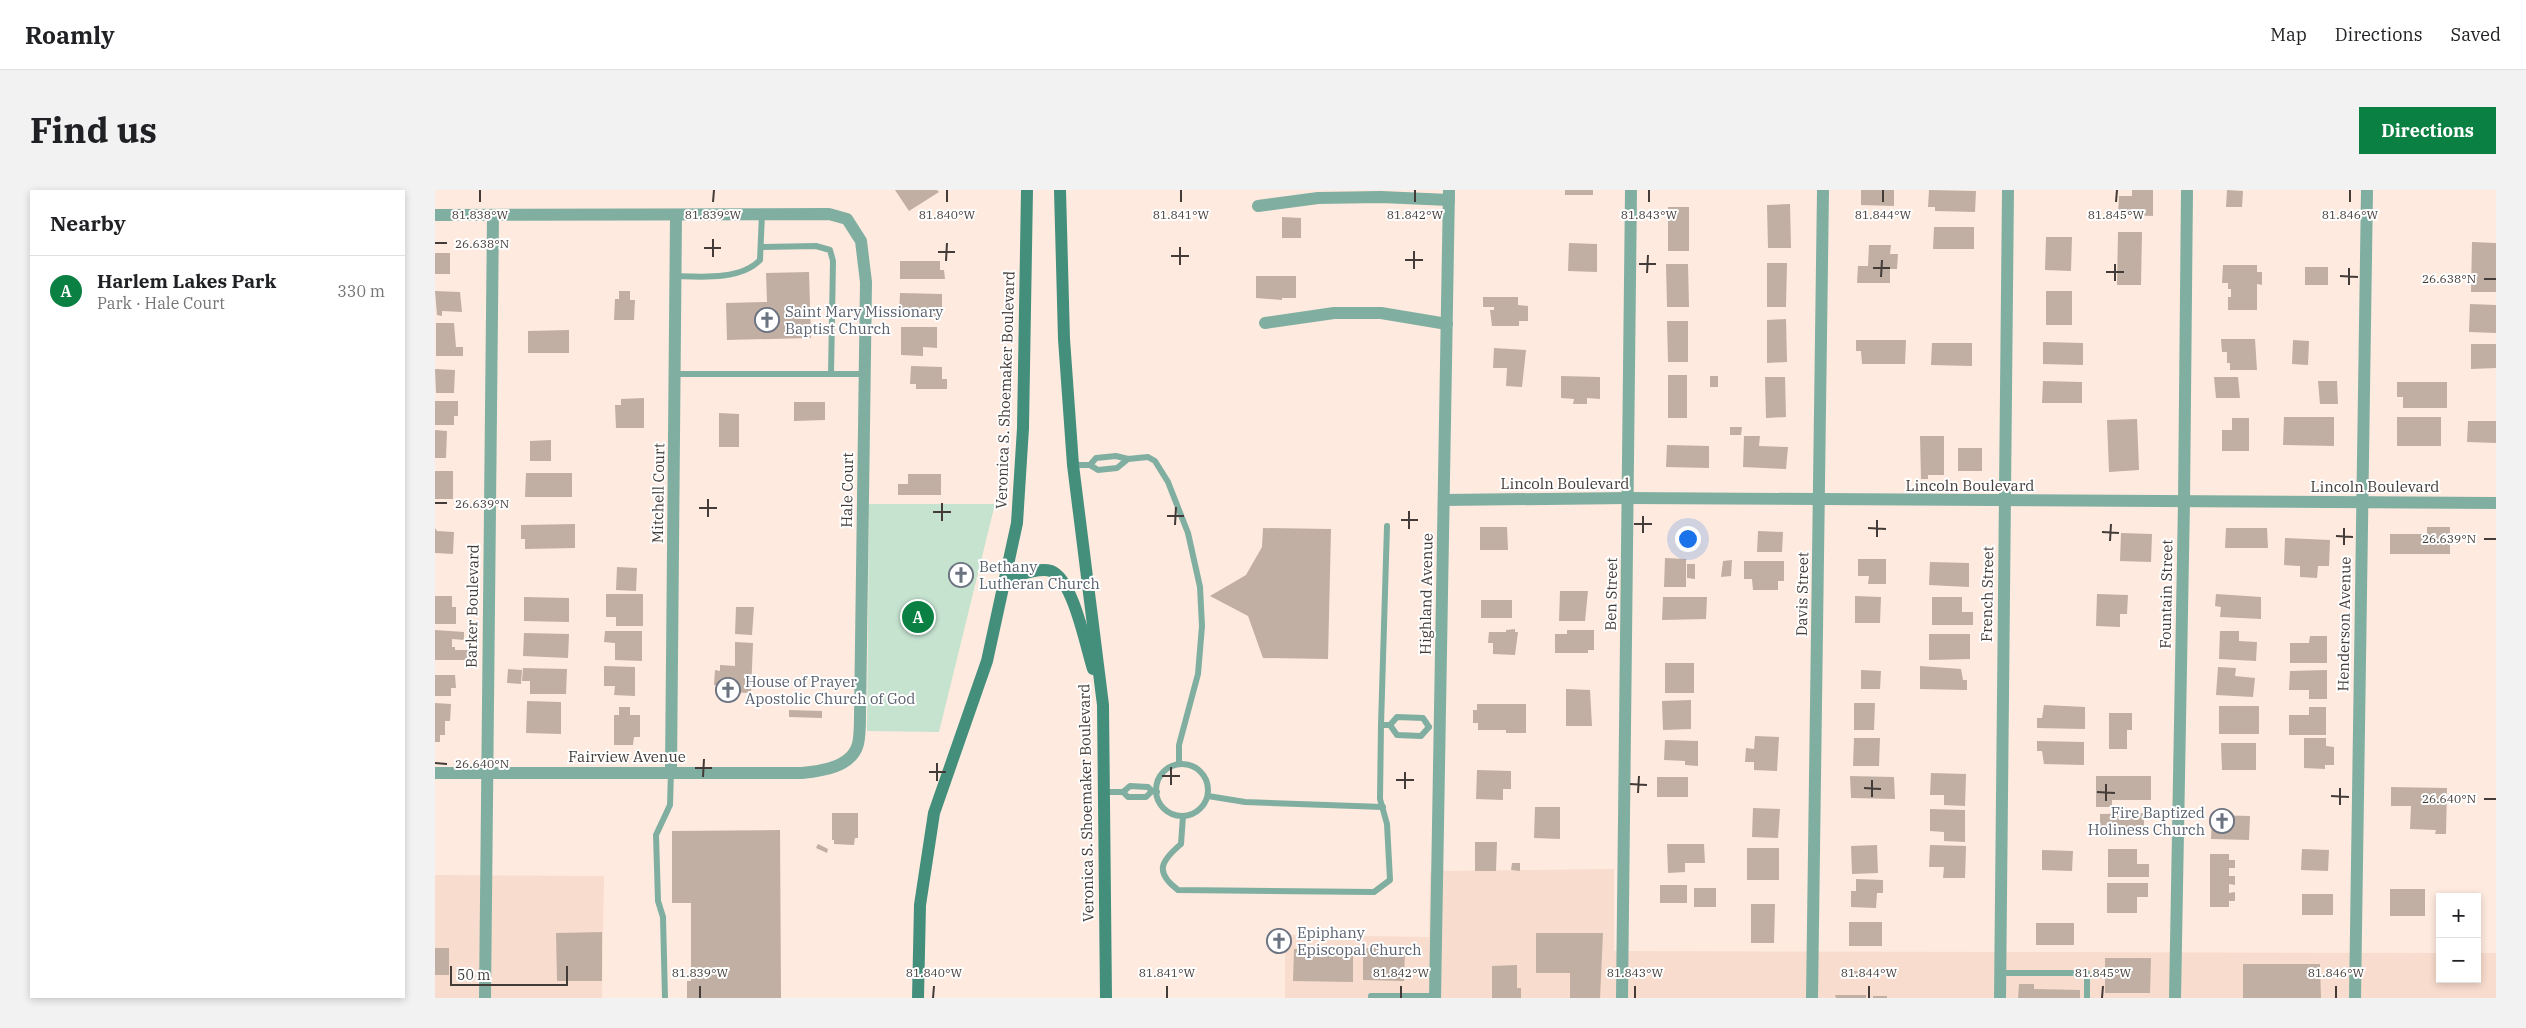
<!DOCTYPE html>
<html lang="en">
<head>
<meta charset="utf-8">
<style>
	:root { --surface:#fff; --page:#f2f2f2; --text:#202124; --muted:#757577; --line:#e0e0e0; --accent:#0b8043 }
	body { margin:0; font-family:"IBM Plex Serif",serif; background:var(--page); color:var(--text) }
	.controls { position:absolute; right:15px; bottom:15px; display:grid; overflow:hidden; border-radius:0px; box-shadow:0 2px 8px #0003 }
	.controls button { width:45px; height:45px; display:grid; place-items:center; padding:0; border:0; border-bottom:1px solid var(--line); background:var(--surface); color:var(--text); font:25px sans-serif }
	.scale { position:absolute; left:15px; bottom:12px; width:118px; box-sizing:border-box; padding-left:5px; border:2px solid #433b37; border-top:0; font-size:14px; line-height:18px; white-space:nowrap; color:#433b37; -webkit-text-stroke:4px #fff; paint-order:stroke }
	.you { position:absolute; left:1252px; top:348px; width:18px; height:18px; margin:-12px; border:4px solid #fff; border-radius:50%; background:#1a73e8; box-shadow:0 0 0 8px #1a73e833 }
	.badge { display:grid; place-items:center; width:32px; height:32px; border-radius:50%; background:var(--accent); color:#fff; font-size:16px; font-weight:700 }
	.pin { position:absolute; translate:-50% -50%; border:2px solid #fff; box-shadow:0 1px 5px #0006 }
	.list { margin:0; padding:0; list-style:none }
	h2 { display:flex; justify-content:space-between; align-items:center; height:65px; margin:0; padding:0 20px; font-size:21px }
	h2 small { font-size:16px; font-weight:400; color:var(--muted) }
	.list li { display:grid; grid-template-columns:32px 1fr auto; gap:15px; align-items:center; box-sizing:border-box; height:70px; padding:0 20px; border-top:1px solid var(--line) }
	.list b { display:block; font-size:19px; white-space:nowrap }
	.list p { margin:0; font-size:16px; white-space:nowrap; color:var(--muted) }
	.list em { font-size:16px; font-style:normal; color:var(--muted) }
	.map { position:relative; flex:none; width:2061px; height:808px; overflow:hidden; border-radius:0px }
	header { display:flex; align-items:center; gap:30px; box-sizing:border-box; height:70px; padding:0 25px; background:var(--surface); border-bottom:1px solid var(--line) }
	header strong { font-size:24px }
	nav { display:flex; gap:28px; margin-inline-start:auto; font-size:18px }
	.intro { display:flex; align-items:center; justify-content:space-between; box-sizing:border-box; height:120px; padding:0 30px }
	h1 { margin:0; font-size:35px }
	.button { padding:12px 22px; border-radius:0px; background:var(--accent); color:#fff; font-size:18px; font-weight:700 }
	main { display:flex; gap:30px; padding:0 30px }
	aside { flex:1; background:var(--surface); border-radius:0px; box-shadow:0 2px 8px #0003 }
	.map>svg:first-child { display:block }
	.built { fill:#f8dccd }
	.green { fill:#c6e3d0 }
	.building { fill:#c1afa3 }
	.lines { fill:none; stroke-linecap:round; stroke-linejoin:round }
	.lane { stroke:#80afa1; stroke-width:6 }
	.street { stroke:#80afa1; stroke-width:12 }
	.secondary { stroke:#448f7c; stroke-width:12 }
	.ticks { fill:none; stroke:#433b37; stroke-width:2 }
	.labels { text-anchor:middle; dominant-baseline:central; stroke-width:4; stroke-linejoin:round; paint-order:stroke }
	.worship-label { font-size:15px; fill:#5b616d; stroke:#fff; text-anchor:start }
	.street-label { font-size:15px; fill:#433b37; stroke:#fff }
	.ticks-label { font-size:12px; text-anchor:middle; fill:#433b37; stroke:#fff; stroke-width:4; stroke-linejoin:round; paint-order:stroke }
</style>
</head>
<body>
<header>
<strong>Roamly</strong>
<nav><a>Map</a><a>Directions</a><a>Saved</a></nav>
</header>
<div class="intro"><h1>Find us</h1><a class="button">Directions</a></div>
<main>
<aside>
<h2>Nearby<small></small></h2>
<ul class="list">
<li><span class="badge">A</span><div><b>Harlem Lakes Park</b><p>Park · Hale Court</p></div><em>330 m</em></li>
</ul>
</aside>
<div class="map">
<svg width="2061" height="808" viewBox="0 0 2061 808">
	<rect width="100%" height="100%" fill="#ffeadf"/>
	<g class="built">
		<path d="M1179,679v82l826,2v26h37v-26h19v45h-1211v-63l144,2 1,-66z"/>
		<path d="M0,685l169,1 -2,122h-167z"/>
	</g>
	<path class="green" d="M434,314h126l-56,228 -72,-1z"/>
	<g class="building">
		<path d="M460,0h42l2,2 -30,19z"/>
		<rect x="1130" y="0" width="28" height="5"/>
		<path d="M1426,0h33v16l-33,-1z"/>
		<path d="M1494,0l47,1 -1,21 -40,-1v-4h-7z"/>
		<path d="M1697,0h21v26l-35,-1 1,-19h13z"/>
		<path d="M1792,0l16,1 -1,16h-16z"/>
		<path d="M1355,14l1,44h-23l-1,-43z"/>
		<rect x="1233" y="17" width="21" height="44"/>
		<path d="M847,27l19,1v20h-19z"/>
		<path d="M1499,37h40v22h-41z"/>
		<path d="M1683,42h24l-1,53h-24z"/>
		<path d="M1611,47h26l-1,34 -26,-1z"/>
		<path d="M2037,52l24,1v49h-25z"/>
		<path d="M1134,53l28,1v28l-29,-1z"/>
		<path d="M1434,55h22l-1,9h8l-1,15h-7v14h-33l1,-17h10z"/>
		<rect x="0" y="63" width="15" height="21"/>
		<path d="M465,71h40v9h4l1,9h-45z"/>
		<path d="M1332,73h20l-1,44h-19z"/>
		<path d="M1231,74h22l1,43h-22z"/>
		<path d="M1788,75h34v7h5v13l-5,-1v26h-29v-13h3v-8h-3v-6h-6z"/>
		<rect x="1870" y="77" width="23" height="18"/>
		<path d="M374,82l2,66 -84,2 -1,-37 41,-1 -1,-29z"/>
		<path d="M821,86h40v22h-14v2l-26,-2z"/>
		<path d="M0,101l25,1 2,20 -20,-1v5l-5,-1z"/>
		<path d="M184,101h11v9h5l-1,20h-20l1,-21h4z"/>
		<rect x="1611" y="101" width="26" height="34"/>
		<path d="M465,103l42,1v24l-43,-1z"/>
		<path d="M1048,107h35v8l10,1v15h-9v5h-27l-2,-16h4v-3h-11z"/>
		<path d="M2035,114l26,1v28l-27,-1z"/>
		<path d="M1351,129l1,43 -20,1v-43z"/>
		<path d="M1232,131h21v41h-20z"/>
		<path d="M1,133h18l2,24h7v9h-27z"/>
		<path d="M466,137h36v21l-14,-1v9l-22,-1z"/>
		<path d="M134,140v23h-41v-22z"/>
		<path d="M1786,149h34l2,31h-27v-7h-3v-11h-5z"/>
		<path d="M1421,150h50l-1,24h-43l-1,-13h-5z"/>
		<path d="M1858,150l16,1 -1,24 -16,-1z"/>
		<path d="M1608,152l40,1v22l-40,-1z"/>
		<path d="M1497,153h40v23l-41,-1z"/>
		<path d="M2036,154h25v24l-25,1z"/>
		<path d="M1059,158l32,2 -4,37 -16,-1 1,-18h-14z"/>
		<path d="M476,176l31,1v12h5v10h-31v-5h-6z"/>
		<path d="M0,179l20,1 -1,23h-18z"/>
		<rect x="1233" y="185" width="19" height="43"/>
		<path d="M1126,186l39,1v22l-13,-1v6h-14l1,-5 -13,-1z"/>
		<rect x="1275" y="186" width="8" height="11"/>
		<path d="M1330,187h20l1,40 -20,1z"/>
		<path d="M1779,187h24l2,21h-24z"/>
		<path d="M1608,191l39,1v21h-40z"/>
		<path d="M1883,191h19l1,23h-18z"/>
		<path d="M1962,192h50v26h-44v-11h-6z"/>
		<path d="M209,208v30h-28l-1,-23h6v-6z"/>
		<path d="M0,211h23v15h-4v9h-19z"/>
		<path d="M359,212h31v18l-31,1z"/>
		<path d="M284,223l20,1v33h-20z"/>
		<path d="M1849,227h50v29l-51,-1z"/>
		<rect x="1962" y="227" width="44" height="29"/>
		<path d="M1797,228h17v33h-27v-21h10z"/>
		<path d="M1702,229l2,51 -30,2 -2,-52z"/>
		<path d="M2033,231h28v22l-29,-1z"/>
		<path d="M1295,237h12l-1,8h-11z"/>
		<path d="M0,240l12,1 -1,27h-11z"/>
		<path d="M1309,246h16l-1,10 29,1 -2,22 -43,-2z"/>
		<path d="M1485,246h24v39h-16v4h-7z"/>
		<path d="M116,250v21h-21v-20z"/>
		<path d="M1232,255l42,1v22l-43,-1z"/>
		<rect x="1523" y="258" width="24" height="23"/>
		<rect x="0" y="281" width="18" height="28"/>
		<path d="M91,283h46v24h-47z"/>
		<path d="M473,284h33v21h-43v-11h10z"/>
		<path d="M140,334v24l-50,1v-10h-4v-14z"/>
		<path d="M1045,337h27l1,23h-28z"/>
		<path d="M1992,337h23v27h-60v-20h37z"/>
		<path d="M0,338l2,3 17,1 -1,22 -18,-1z"/>
		<path d="M828,338l68,1 -3,130 -65,-1 -15,-42 -38,-20 36,-21 16,-28z"/>
		<path d="M1791,338h41l1,20h-43z"/>
		<path d="M1323,341l25,1 -1,20h-25z"/>
		<path d="M1686,343l31,1 -1,28 -31,-1z"/>
		<path d="M1850,348l45,2 -1,26h-11l-1,12 -17,-1v-11l-16,-1z"/>
		<path d="M1230,368l21,1v28h-22z"/>
		<path d="M1423,369h28v25h-18l1,-8h-11z"/>
		<path d="M1297,370l-1,16 -10,1 2,-16z"/>
		<path d="M1309,371h40v20h-6v9h-25l-1,-11h-8z"/>
		<path d="M1495,372l39,1v24l-40,-2z"/>
		<path d="M1252,374h8v15l-8,-1z"/>
		<path d="M182,377l20,1 -1,23 -20,-1z"/>
		<path d="M1125,401h28l-3,30h-26z"/>
		<path d="M171,404h37v32h-27v-9h-10z"/>
		<path d="M1662,404l31,1 -1,19h-7v13l-24,-1z"/>
		<path d="M1781,404l45,3v22l-41,-2 1,-10 -6,-1z"/>
		<path d="M0,406h17v11h4v17h-21z"/>
		<path d="M1420,406l26,1 -1,26h-25z"/>
		<path d="M89,407l45,1v24l-45,-1z"/>
		<path d="M1228,407h44l-1,22 -44,1z"/>
		<path d="M1497,407h30v15h11v13h-41z"/>
		<rect x="1046" y="410" width="31" height="18"/>
		<path d="M301,417h18l-2,28 -17,-1z"/>
		<path d="M1080,439v3h3l-3,23 -22,-1v-11h-5l1,-11h17v-2z"/>
		<path d="M0,440l29,2v8l-12,-1v8h3v3h14v10h-34z"/>
		<path d="M1132,440h27v20h-6v3h-33v-19h12z"/>
		<path d="M170,441h37v30l-27,-1v-17l-11,-1z"/>
		<path d="M1785,441h19v10l18,1 -1,19 -37,-2z"/>
		<path d="M89,443l45,1 -1,24 -45,-2z"/>
		<path d="M1494,444h41v25l-41,1z"/>
		<path d="M1875,446h17v27h-37v-20h19z"/>
		<path d="M300,452l18,1 -2,50 -33,-1 1,-7h-5l1,-15 5,1v-6l15,1z"/>
		<rect x="1230" y="473" width="29" height="30"/>
		<path d="M169,476l31,1v29l-21,-1 1,-9h-11z"/>
		<path d="M1485,476l41,3 2,11h4v10l-47,-1z"/>
		<path d="M1783,477l18,1 -1,8 20,2 -2,19 -37,-2z"/>
		<path d="M88,478l44,1 -1,25h-36v-13h-8z"/>
		<path d="M73,479l14,1 -1,14 -14,-1z"/>
		<path d="M1426,480l20,1 -1,18h-19z"/>
		<path d="M1892,480v29h-18v-9h-20l1,-19z"/>
		<path d="M0,485h20l1,13h-5v8h-16z"/>
		<path d="M1131,499l24,1 2,36h-26z"/>
		<path d="M1256,510v29l-28,1 -1,-29z"/>
		<path d="M92,511l34,1v32l-35,-1z"/>
		<path d="M0,513l16,1 -1,17h-5v14h-5v7h-5z"/>
		<path d="M1419,513h21l-1,27h-20z"/>
		<path d="M1042,514h49v29h-20v-3h-28v-7h-5v-13h4z"/>
		<path d="M1609,515l41,2v22l-48,-1v-10h5z"/>
		<rect x="1784" y="516" width="40" height="28"/>
		<path d="M184,517h11v8h10v22h-6l-1,8h-19v-30h5z"/>
		<path d="M1874,517h17v28h-37v-20h20z"/>
		<path d="M354,520l33,1v7l-33,-1z"/>
		<path d="M1674,523h23v17h-5v19h-18z"/>
		<path d="M1320,546l24,1 -2,34 -23,-1v-8h-9l1,-14 8,1z"/>
		<path d="M1419,548h26l-1,28h-26z"/>
		<path d="M1869,548h22v8l8,1v18h-9v4l-21,-1z"/>
		<path d="M1230,550l33,1v25l-13,-1v-4l-21,-1z"/>
		<path d="M1602,551l47,1v23l-40,-1 -2,-13h-5z"/>
		<path d="M1786,553h35v27h-34z"/>
		<path d="M1042,580l34,1v18h-8v11l-27,-1z"/>
		<path d="M1496,583l35,1 -1,32 -21,-1v-10h-14z"/>
		<path d="M1415,586l44,1 1,22 -44,-1z"/>
		<path d="M1661,586h55v24h-39v7h-16z"/>
		<rect x="1222" y="587" width="31" height="20"/>
		<path d="M1956,597l56,1 -1,46h-11l1,-4 -26,-1 1,-23h-20z"/>
		<path d="M1100,617h25v32l-26,-1z"/>
		<path d="M1318,618l27,1 -2,29 -26,-1z"/>
		<path d="M1495,619l35,1v32l-21,-1v-9l-14,-1z"/>
		<path d="M397,623h26v25h-3l-1,7 -20,-1v-4h-2z"/>
		<path d="M1709,623v23h-44v-22z"/>
		<path d="M1777,625l38,1 -1,24 -38,-1z"/>
		<path d="M345,640l1,168h-94v-17h4v-78h-19v-72z"/>
		<path d="M1040,652h22l-1,29h-21z"/>
		<path d="M383,654l10,5 -1,4 -11,-5z"/>
		<path d="M1232,654h37l1,19h-20v9l-17,1z"/>
		<path d="M1442,655l1,28 -26,1 -1,-28z"/>
		<path d="M1495,655l36,1 -1,32h-22l1,-11h-15z"/>
		<rect x="1312" y="658" width="32" height="32"/>
		<path d="M1673,659h29v15h12v13h-41z"/>
		<path d="M1867,659l27,1 -1,21 -27,-1z"/>
		<path d="M1607,660l31,1 -1,20 -30,-1z"/>
		<path d="M1775,664h19v6h6v8h-6v8h6v9l-6,-1v9l6,-1v9h-6v6h-19z"/>
		<path d="M1077,673h8v8l-9,-1z"/>
		<path d="M1421,689l27,1v13h-6l-1,15 -25,-1v-16h5z"/>
		<path d="M1672,693h41v14h-11v16h-30z"/>
		<rect x="1225" y="695" width="27" height="18"/>
		<rect x="1259" y="698" width="22" height="19"/>
		<rect x="1955" y="699" width="35" height="27"/>
		<rect x="1867" y="704" width="31" height="21"/>
		<path d="M1316,714h24l-1,39h-23z"/>
		<rect x="1414" y="732" width="33" height="24"/>
		<rect x="1601" y="733" width="38" height="22"/>
		<path d="M167,742v49h-45l-1,-48z"/>
		<path d="M1101,743h67l-3,65h-30v-25h-34z"/>
		<rect x="0" y="758" width="14" height="27"/>
		<path d="M928,758h42l-1,33 -41,-1z"/>
		<path d="M859,759l59,1v32l-60,-1z"/>
		<path d="M1670,768h46l-1,35h-45z"/>
		<path d="M1808,774h77l1,34h-78z"/>
		<path d="M1082,775v23h4v10h-29v-32z"/>
		<rect x="1408" y="781" width="28" height="5"/>
		<path d="M1584,794h15v5l46,1v8h-62z"/>
		<path d="M1400,805h31v3h-30z"/>
		<rect x="1438" y="806" width="14" height="2"/>
	</g>
	<g class="lines">
		<g class="lane">
			<path d="M326,57l55,-1 14,4 3,11 -2,113"/>
			<path d="M242,86c25,1 64,4 83,-16l2,-46"/>
			<path d="M241,184h189"/>
			<path d="M638,275h17l8,5 19,-2 11,-9"/>
			<path d="M655,275l6,-7 20,-2 12,3 20,-2 7,4 13,21 20,51 12,54 2,39 -4,48 -19,71v19"/>
			<path d="M952,336l-6,199h9l7,-8 26,1 6,9"/>
			<path d="M955,535l7,10 24,1 8,-9"/>
			<circle cx="747" cy="600" r="26"/>
			<path d="M669,602h19l7,-6 18,1 4,4 5,1"/>
			<path d="M688,602l5,5h18l6,-6"/>
			<path d="M773,606l37,6 138,5"/>
			<path d="M748,626l-2,28c-20,17 -27,28 -3,46l196,2 16,-12 -3,-56 -7,-25 1,-74"/>
			<path d="M1565,783h87v25"/>
			<path d="M230,808l-2,-81 -5,-16 -2,-66 14,-30 1,-34"/>
			<path d="M936,808v-2h64"/>
		</g>
		<g class="street">
			<path d="M823,16l60,-8 63,-1 68,3"/>
			<path d="M0,25l394,-1 18,5 14,22 5,41 -6,434c0,9 0,19 -2,28 -6,23 -36,27 -56,29h-367"/>
			<path d="M830,133l69,-10h47l66,11"/>
			<path d="M1009,310l184,-2 868,5"/>
			<path d="M236,581l5,-556"/>
			<path d="M50,808l8,-783"/>
			<path d="M1000,808l14,-808"/>
			<path d="M1187,808l9,-808"/>
			<path d="M1377,808l11,-808"/>
			<path d="M1565,808l8,-808"/>
			<path d="M1740,808l9,-496 3,-312"/>
			<path d="M1920,808l12,-808"/>
		</g>
		<g class="secondary">
			<path d="M625,0l4,149 9,126 30,240 3,293"/>
			<path d="M570,389c12,-3 33,-12 46,-8 22,8 35,76 42,98"/>
			<path d="M483,808l2,-93 14,-92 53,-152 30,-138 6,-95 4,-238"/>
		</g>
	</g>
	<path class="ticks" d="M45,12v-12M278,12l1,-12M512,12v-12M746,12v-12M980,12v-12M1214,12v-12M1448,12v-12M1681,12l1,-12M1915,12v-12M0,53h12M269,58h17M503,62h17M736,66h18M278,67v-18M970,70h18M511,71l1,-18M1204,74h17M745,75v-18M1438,78h17M979,79v-18M1671,82h18M1212,83l1,-18M1905,86l18,1M1446,87l1,-17M2049,89h12M1680,91v-17M1914,95v-17M0,313h12M264,318h18M498,322h18M732,326h17M273,327v-18M966,330h17M507,331v-18M1199,334h18M740,335l1,-18M1433,338l18,1M974,339v-18M1667,342l17,1M1208,343v-17M1901,346l17,1M1442,347v-17M2049,349h12M1675,351l1,-17M1909,355v-17M0,573l12,1M260,578h17M494,582h17M727,586h18M268,587l1,-18M961,590h18M502,591v-18M1195,594l17,1M736,595v-18M1429,598l17,1M970,599v-17M1662,602l18,1M1203,603l1,-17M1896,606l18,1M1437,607v-17M2049,609h12M1671,611v-17M1905,615v-17M265,808v-12M498,808l1,-12M732,808v-12M966,808v-12M1200,808v-12M1434,808v-12M1667,808l1,-12M1901,808v-12"/>
	<defs>
		<symbol id="church-ring" viewBox="-11 -11 22 22"><circle r="9.5" fill="#fff" stroke="#6b7280" stroke-width="1.5"/><path d="M-1.2-6h2.4v3.5h3.3v2.4h-3.3V6h-2.4V-.1h-3.3v-2.4h3.3Z" fill="#6b7280"/></symbol>
	</defs>
	<g fill-rule="evenodd">
		<use href="#church-ring" x="318" y="116" width="28" height="28"/>
		<use href="#church-ring" x="512" y="371" width="28" height="28"/>
		<use href="#church-ring" x="279" y="486" width="28" height="28"/>
		<use href="#church-ring" x="1773" y="617" width="28" height="28"/>
		<use href="#church-ring" x="830" y="737" width="28" height="28"/>
	</g>
	<g class="labels">
		<g class="worship-label">
			<text x="350" y="121">Saint Mary Missionary<tspan x="350" dy="17">Baptist Church</tspan></text>
			<text x="544" y="376">Bethany<tspan x="544" dy="17">Lutheran Church</tspan></text>
			<text x="310" y="491">House of Prayer<tspan x="310" dy="17">Apostolic Church of God</tspan></text>
			<text x="1770" y="622" text-anchor="end">Fire Baptized<tspan x="1770" dy="17">Holiness Church</tspan></text>
			<text x="862" y="742">Epiphany<tspan x="862" dy="17">Episcopal Church</tspan></text>
		</g>
		<g class="street-label">
			<text transform="translate(570 200) rotate(-88)">Veronica S. Shoemaker Boulevard</text>
			<text x="1130" y="293">Lincoln Boulevard</text>
			<text x="1535" y="295">Lincoln Boulevard</text>
			<text x="1940" y="296">Lincoln Boulevard</text>
			<text transform="translate(412 300) rotate(-89)">Hale Court</text>
			<text transform="translate(223 303) rotate(-89)">Mitchell Court</text>
			<text transform="translate(991 404) rotate(-89)">Highland Avenue</text>
			<text transform="translate(1176 404) rotate(-89)">Ben Street</text>
			<text transform="translate(1367 404) rotate(-89)">Davis Street</text>
			<text transform="translate(1552 404) rotate(-89)">French Street</text>
			<text transform="translate(1731 404) rotate(-89)">Fountain Street</text>
			<text transform="translate(37 416) rotate(-89)">Barker Boulevard</text>
			<text transform="translate(1909 434) rotate(-89)">Henderson Avenue</text>
			<text x="192" y="566">Fairview Avenue</text>
			<text transform="translate(651 613) rotate(-91)">Veronica S. Shoemaker Boulevard</text>
		</g>
	</g>
	<g class="ticks-label">
		<text x="45" y="29">81.838°W</text>
		<text x="278" y="29">81.839°W</text>
		<text x="512" y="29">81.840°W</text>
		<text x="746" y="29">81.841°W</text>
		<text x="980" y="29">81.842°W</text>
		<text x="1214" y="29">81.843°W</text>
		<text x="1448" y="29">81.844°W</text>
		<text x="1681" y="29">81.845°W</text>
		<text x="1915" y="29">81.846°W</text>
		<text x="47" y="58">26.638°N</text>
		<text x="2014" y="93">26.638°N</text>
		<text x="47" y="318">26.639°N</text>
		<text x="2014" y="353">26.639°N</text>
		<text x="47" y="578">26.640°N</text>
		<text x="2014" y="613">26.640°N</text>
		<text x="265" y="787">81.839°W</text>
		<text x="499" y="787">81.840°W</text>
		<text x="732" y="787">81.841°W</text>
		<text x="966" y="787">81.842°W</text>
		<text x="1200" y="787">81.843°W</text>
		<text x="1434" y="787">81.844°W</text>
		<text x="1668" y="787">81.845°W</text>
		<text x="1901" y="787">81.846°W</text>
	</g>
</svg>
<div class="controls">
<button>+</button>
<button>−</button>
</div>
<div class="scale">50 m</div>
<div class="you"></div>
<div class="pin badge" style="left:483px;top:427px">A</div>
</div>
</main>
</body>
</html>
